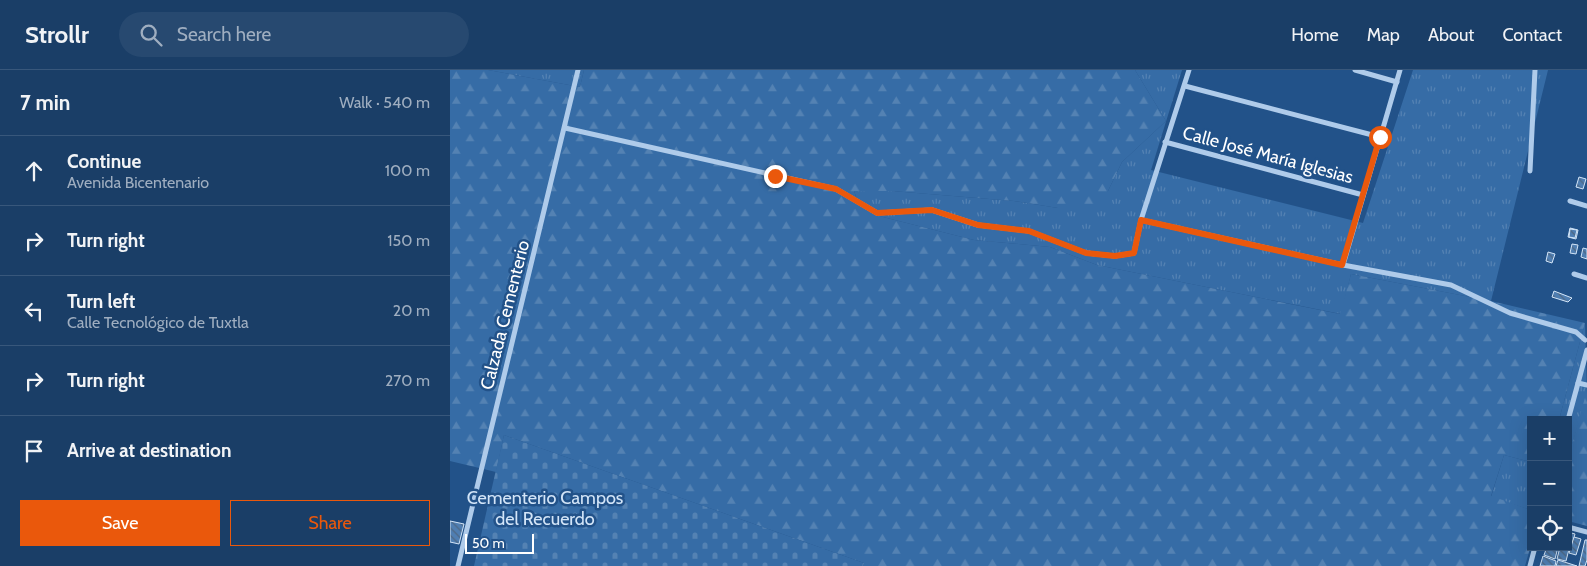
<!DOCTYPE html>
<html lang="en">
<head>
<meta charset="utf-8">
<style>
	:root { --surface:#1a3e67; --page:#274970; --text:#f1f3f6; --muted:#9faec0; --line:#38577b; --accent:#ea580c }
	body { margin:0; font-family:Cabin,sans-serif; background:var(--page); color:var(--text) }
	.controls { position:absolute; right:15px; bottom:15px; display:grid; overflow:hidden; border-radius:0px; box-shadow:0 5px 20px #0002 }
	.controls button { width:45px; height:45px; display:grid; place-items:center; padding:0; border:0; border-bottom:1px solid var(--line); background:var(--surface); color:var(--text); font:25px sans-serif }
	.scale { position:absolute; left:15px; bottom:12px; width:69px; box-sizing:border-box; padding-left:5px; border:2px solid #fff; border-top:0; font-size:14px; line-height:18px; white-space:nowrap; color:#fff; -webkit-text-stroke:4px #225289; paint-order:stroke }
	.stop { position:absolute; width:15px; height:15px; margin:-11px; border:4px solid #ea580c; border-radius:50%; background:#fff }
	.stop.end { background:#ea580c; border-color:#fff; box-shadow:0 1px 5px #0008 }
	.list { margin:0; padding:0; list-style:none }
	h2 { display:flex; justify-content:space-between; align-items:center; height:65px; margin:0; padding:0 20px; font-size:21px }
	h2 small { font-size:16px; font-weight:400; color:var(--muted) }
	.list li { display:grid; grid-template-columns:32px 1fr auto; gap:15px; align-items:center; box-sizing:border-box; height:70px; padding:0 20px; border-top:1px solid var(--line) }
	.list b { display:block; font-size:19px; white-space:nowrap }
	.list p { margin:0; font-size:16px; white-space:nowrap; color:var(--muted) }
	.list em { font-size:16px; font-style:normal; color:var(--muted) }
	.actions { display:flex; gap:10px; padding:15px 20px }
	.actions a { flex:1; padding:11px 0; border:1px solid var(--accent); border-radius:0px; text-align:center; font-size:18px; color:var(--accent) }
	.actions .main { background:var(--accent); color:#fff }
	.icon { flex:none; width:28px; height:28px; fill:none; stroke:currentColor; stroke-width:2; stroke-linecap:round; stroke-linejoin:round }
	.map { position:relative; flex:none; width:1137px; height:496px; overflow:hidden }
	header { display:flex; align-items:center; gap:30px; box-sizing:border-box; height:70px; padding:0 25px; background:var(--surface); border-bottom:1px solid var(--line) }
	header strong { font-size:24px }
	nav { display:flex; gap:28px; margin-inline-start:auto; font-size:18px }
	.search { width:350px; height:45px; background:var(--page); display:flex; align-items:center; gap:12px; box-sizing:border-box; padding:0 18px; border-radius:28px; color:var(--muted); font-size:19px }
	main { display:flex }
	aside { flex:1; background:var(--surface) }
	.map>svg:first-child { display:block }
	.grass { fill:url(#grass-tufts) }
	.forest { fill:url(#forest-firs) }
	.cemetery { fill:url(#cemetery-stones) }
	.building { fill:url(#building-back-hatch); stroke:#d3e5f8 }
	.lines { fill:none; stroke-linecap:round; stroke-linejoin:round }
	.street { stroke:#afcbea; stroke-width:5 }
	.route { stroke:#ea580c; stroke-width:6 }
	.labels { text-anchor:middle; dominant-baseline:central; stroke-width:5; stroke-linejoin:round; paint-order:stroke }
	.street-label { font-size:18px; fill:#fff; stroke:#225289 }
	.park-label { font-size:18px; fill:#d3e5f8; stroke:#225289 }
</style>
</head>
<body>
<header>
<strong>Strollr</strong>
<div class="search"><svg class="icon" aria-label="search" viewBox="0 0 24 24"><circle cx="10" cy="10" r="6"/><path d="M15 15l6 6"/></svg>Search here</div>
<nav><a>Home</a><a>Map</a><a>About</a><a>Contact</a></nav>
</header>
<main>
<aside>
<h2>7 min<small>Walk · 540 m</small></h2>
<ul class="list">
<li><svg class="icon" aria-label="ahead" viewBox="0 0 24 24"><path d="M12 20V5M6 11l6-6 6 6"/></svg><div><b>Continue</b><p>Avenida Bicentenario</p></div><em>100 m</em></li>
<li><svg class="icon" aria-label="right" viewBox="0 0 24 24"><path d="M7 20v-9h11M14 6l5 5-5 5"/></svg><div><b>Turn right</b></div><em>150 m</em></li>
<li><svg class="icon" aria-label="left" viewBox="0 0 24 24"><path d="M17 20v-9H6M10 6l-5 5 5 5"/></svg><div><b>Turn left</b><p>Calle Tecnológico de Tuxtla</p></div><em>20 m</em></li>
<li><svg class="icon" aria-label="right" viewBox="0 0 24 24"><path d="M7 20v-9h11M14 6l5 5-5 5"/></svg><div><b>Turn right</b></div><em>270 m</em></li>
<li><svg class="icon" aria-label="arrive" viewBox="0 0 24 24"><path d="M6 21V4h12l-3 4 3 4H6"/></svg><div><b>Arrive at destination</b></div></li>
</ul>
<div class="actions"><a class="main">Save</a><a>Share</a></div>
</aside>
<div class="map">
<svg width="1137" height="496" viewBox="0 0 1137 496">
	<defs>
		<pattern id="grass-tufts" width="24" height="20" patternUnits="userSpaceOnUse" patternTransform="scale(1.25)"><rect width="24" height="20" fill="#366ca6"/><path d="M3 7l-1-3M5 7V3M7 7l1-3M15 17l-1-3M17 17v-4M19 17l1-3" fill="none" stroke="#5482b3"/></pattern>
		<pattern id="forest-firs" width="22" height="20" patternUnits="userSpaceOnUse" patternTransform="scale(1.25)"><rect width="22" height="20" fill="#366ca6"/><path d="M5 1l3.5 6h-7zM16 11l3.5 6h-7z" fill="#5482b3"/></pattern>
		<pattern id="cemetery-stones" width="16" height="16" patternUnits="userSpaceOnUse" patternTransform="scale(1.25)"><rect width="16" height="16" fill="#366ca6"/><path d="M2 7V4a2 2 0 0 1 4 0v3zM10 15v-3a2 2 0 0 1 4 0v3z" fill="#5482b3"/></pattern>
		<pattern id="building-back-hatch" width="6" height="6" patternUnits="userSpaceOnUse" patternTransform="scale(1.25)"><rect width="6" height="6" fill="#4f7eb2"/><path d="M-1 5l2 2M0 0l6 6M5-1l2 2" fill="none" stroke="#4e6884"/></pattern>
	</defs>
	<rect width="100%" height="100%" fill="#225289"/>
	<g class="grass">
		<path d="M38,0h96l-4,17z"/>
		<path d="M685,0h47l-31,100 212,53 50,-153h135l-57,231 -140,-27 -10,40 -244,-49 -47,-18 -76,-7 -95,-24 -21,-14 -4,-11h38l122,10 44,7 50,-17 14,-29 44,-41z"/>
		<path d="M1135,253l2,72 -19,63v-38h-9z"/>
		<path d="M1054,385l27,7v48l-40,-13z"/>
	</g>
	<g class="forest">
		<path d="M0,0h38l92,17 4,-17h551l31,51 -44,41 -14,29 -13,18 -37,-1 -44,-7 -122,-10h-38l4,11 21,14 95,24 76,7 47,18 243,49 11,-40 140,27 94,22 -26,97h-28v42l-27,-7 -13,41 40,14v35l-6,21h-662l1,-3 -360,-128 -8,37 -46,-11z"/>
		<path d="M1136,324l1,1v131l-19,-5v-63z"/>
	</g>
	<path class="cemetery" d="M54,365l360,128 -1,3h-389z"/>
	<g class="building">
		<path d="M1129,107l7,2 -3,10 -7,-2z"/>
		<path d="M1120,158l8,2 -2,9 -8,-2z"/>
		<path d="M1120,159l7,1 -2,8 -6,-1z"/>
		<path d="M1122,174l6,1 -2,9 -6,-1z"/>
		<path d="M1133,178l4,1v10l-6,-2z"/>
		<path d="M1098,182l7,2 -3,9 -6,-2z"/>
		<path d="M1104,221l18,7 -4,4 -16,-5z"/>
		<path d="M0,451l14,3 -5,20 -9,-2z"/>
		<path d="M1118,462l7,2 -4,14 -5,-1h2z"/>
		<path d="M1124,467l7,2 -5,16 -7,-2z"/>
		<path d="M1135,470h2v20l-2,6h-6z"/>
		<path d="M1097,477h11l-3,12 -11,-4z"/>
		<path d="M1110,477l9,2 -3,12 -9,-2z"/>
		<path d="M1093,486l13,5 -1,5h-15z"/>
		<path d="M1108,490l19,6h-21z"/>
	</g>
	<g class="lines">
		<g class="street">
			<path d="M905,0l42,12"/>
			<path d="M735,16l195,51"/>
			<path d="M115,58l271,61 41,24 55,-3 46,15 51,6 57,22 29,3 19,-3 7,-33 48,-150"/>
			<path d="M715,72l198,53"/>
			<path d="M1080,101l5,-101"/>
			<path d="M1120,131l17,5"/>
			<path d="M691,150l202,45 108,20 59,28 66,19 9,8"/>
			<path d="M893,195l57,-195"/>
			<path d="M1124,204l13,4"/>
			<path d="M1128,313l9,2"/>
			<path d="M1118,350l19,-70"/>
			<path d="M1118,457l19,5"/>
			<path d="M8,496l120,-496"/>
			<path d="M1080,496l5,-19"/>
		</g>
	</g>
	<g class="lines">
		<path class="route" d="M325,106l61,13 41,24 55,-3 46,15 51,6 57,22 29,3 19,-3 7,-33 201,45 38,-128"/>
	</g>
	<g class="labels">
		<g class="street-label">
			<text transform="translate(818 85) rotate(15)">Calle José María Iglesias</text>
			<text transform="translate(55 245) rotate(-76)">Calzada Cementerio</text>
		</g>
		<g class="park-label">
			<text x="95" y="428">Cementerio Campos<tspan x="95" dy="21">del Recuerdo</tspan></text>
		</g>
	</g>
</svg>
<div class="controls">
<button>+</button>
<button>−</button>
<button><svg class="icon" aria-label="locate" viewBox="0 0 24 24"><circle cx="12" cy="12" r="6"/><path d="M12 2v4M12 18v4M2 12h4M18 12h4"/></svg></button>
</div>
<div class="scale">50 m</div>
<div class="stop" style="left:930px;top:67px"></div>
<div class="stop end" style="left:325px;top:106px"></div>
</div>
</main>
</body>
</html>
